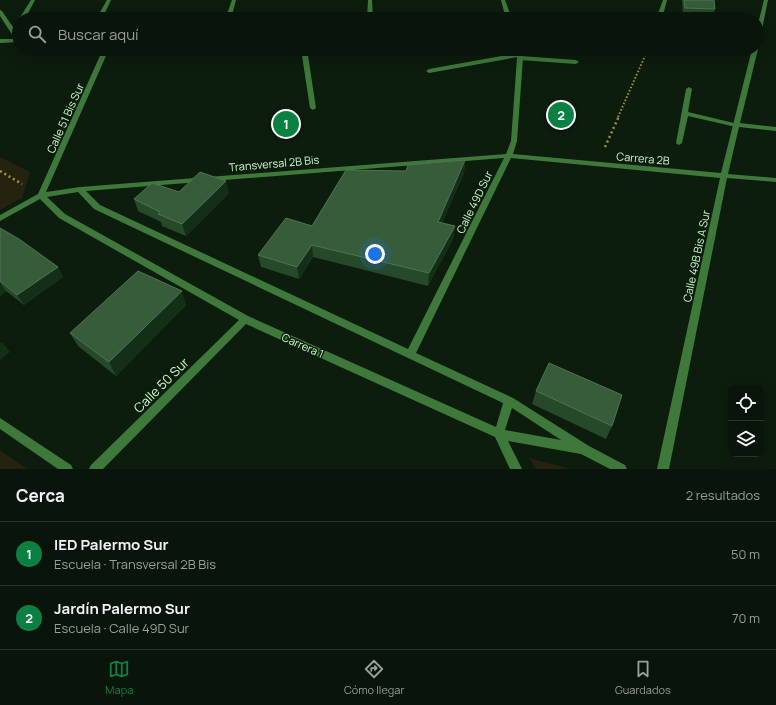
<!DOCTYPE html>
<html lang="es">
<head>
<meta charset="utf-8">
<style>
	:root { --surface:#09150a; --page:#121e13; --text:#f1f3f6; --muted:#999f9c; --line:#29342b; --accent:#0b8043 }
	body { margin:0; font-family:Manrope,sans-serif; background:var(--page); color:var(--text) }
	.controls { position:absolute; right:12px; bottom:12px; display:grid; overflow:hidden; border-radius:8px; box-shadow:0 4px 16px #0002 }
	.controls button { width:36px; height:36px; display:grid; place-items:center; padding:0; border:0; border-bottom:1px solid var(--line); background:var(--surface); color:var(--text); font:20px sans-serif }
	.you { position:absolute; left:375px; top:254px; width:14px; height:14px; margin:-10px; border:3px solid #fff; border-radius:50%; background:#1a73e8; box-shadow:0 0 0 6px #1a73e833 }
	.badge { display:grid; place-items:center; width:26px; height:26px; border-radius:50%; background:var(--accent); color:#fff; font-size:13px; font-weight:700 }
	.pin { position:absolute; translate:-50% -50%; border:2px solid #fff; box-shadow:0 1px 4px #0006 }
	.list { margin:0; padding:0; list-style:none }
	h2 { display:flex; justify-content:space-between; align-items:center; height:52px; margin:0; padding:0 16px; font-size:17px }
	h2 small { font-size:13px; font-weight:400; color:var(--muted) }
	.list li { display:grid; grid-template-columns:26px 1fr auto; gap:12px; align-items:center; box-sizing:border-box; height:64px; padding:0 16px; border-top:1px solid var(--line) }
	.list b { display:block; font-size:15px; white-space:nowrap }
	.list p { margin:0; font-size:13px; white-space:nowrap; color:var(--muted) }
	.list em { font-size:13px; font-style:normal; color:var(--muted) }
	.icon { flex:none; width:22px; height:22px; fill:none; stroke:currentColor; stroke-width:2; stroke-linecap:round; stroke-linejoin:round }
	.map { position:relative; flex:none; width:776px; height:469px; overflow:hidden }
	.search { position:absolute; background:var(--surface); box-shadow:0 4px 16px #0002; left:12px; right:12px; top:12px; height:44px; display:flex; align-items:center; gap:10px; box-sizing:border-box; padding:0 14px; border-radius:22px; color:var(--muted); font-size:15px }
	.sheet { height:180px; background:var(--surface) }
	nav { display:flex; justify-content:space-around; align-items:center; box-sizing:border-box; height:56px; border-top:1px solid var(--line); background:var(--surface); font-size:11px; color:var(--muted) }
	nav a { display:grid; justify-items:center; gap:2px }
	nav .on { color:var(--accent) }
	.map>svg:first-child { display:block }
	.green { fill:#252210 }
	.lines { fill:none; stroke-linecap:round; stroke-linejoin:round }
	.path-far1 { stroke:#a69333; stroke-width:2; stroke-dasharray:1.5 2; stroke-linecap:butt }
	.path { stroke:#a69333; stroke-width:2.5; stroke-dasharray:2 3; stroke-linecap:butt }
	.lane { fill:#3e783a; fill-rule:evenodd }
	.street { fill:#3e783a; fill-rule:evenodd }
	.wall { fill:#254929 }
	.shaded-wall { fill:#142f17 }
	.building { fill:#375c3a; stroke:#4e7551 }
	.labels { text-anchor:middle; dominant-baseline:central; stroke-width:3; stroke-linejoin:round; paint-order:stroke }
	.street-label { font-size:11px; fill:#cafcca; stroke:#0c1c0d }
	.near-street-label { font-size:13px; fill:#cafcca; stroke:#0c1c0d }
</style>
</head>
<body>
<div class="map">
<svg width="776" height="469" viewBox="0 0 776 469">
	<rect width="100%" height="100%" fill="#0c1c0d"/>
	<g class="green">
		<path d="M0,157l30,15 -8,26 -22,12z"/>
		<path d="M0,450l27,19h-27z"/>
		<path d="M529,458l42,11h-35z"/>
	</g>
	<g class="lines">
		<path class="path-far1" d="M618,117l30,-68"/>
		<g class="path">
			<path d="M605,147l14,-31"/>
			<path d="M0,171l22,13"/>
		</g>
		<g class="lane">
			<path d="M301,49h6l9,59 -3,2 -3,-2z"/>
			<path d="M519,53l3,2 -2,1 56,4 3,2 -3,2 -56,-4 -2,-1v-2l-89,16 -3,-2 3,-2z"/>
			<path d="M689,87l3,2 -4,23 50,12v2l-2,1 -48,-11 -6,27 -3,2 -2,-1 -1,-1 10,-54z"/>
		</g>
		<g class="street">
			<path d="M31,0h4l-10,19h-6z"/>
			<path d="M107,0h4l-9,19h-6z"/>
			<path d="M232,0h4l-5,19h-6z"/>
			<path d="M368,0h4l1,19h-6z"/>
			<path d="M501,0h4l7,19h-6z"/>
			<path d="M663,0h4l-5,19h-6z"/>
			<path d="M764,0h4l-8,39 -3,2v-13z"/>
			<path d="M0,10l2,1 17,25v6l-19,1v-4h15l-15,-23z"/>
			<path d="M757,48l1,1 -18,74 36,4v4l-37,-4 -11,47 48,4v4l-49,-4 -58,291h-12l63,-291 -209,-20 -95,195 97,45 76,48 36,19 2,4h-17l-29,-15 -73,-13 14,28h-12l-15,-32 -249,-113 -143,145h-14l2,-4 148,-145 -180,-102 -19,-19 -40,22v-6l38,-21 65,-145h6l-63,143 34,-5 426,-33 5,-13 6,-83 -2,-9h6l2,9 -6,83 -4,13 208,19 31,-124h5zM504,158l-96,191 -308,-144 -14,-14zM78,192l16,17 409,194 -7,24 -248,-111 -183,-102 -18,-17zM512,408l49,32 -56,-10z"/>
			<path d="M0,418l71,47 2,4h-15l-58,-40z"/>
		</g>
	</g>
	<g class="wall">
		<path d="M682,0h32l1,9 -2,6 -30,-1z"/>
		<path d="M465,160l-1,13 -22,50 13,3 -2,13 -25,47 -115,-29 -14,22 -38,-12 -3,-12 54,-29z"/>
		<path d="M179,192l50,1 -43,43 -24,-10 -1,-4 -23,-11 -4,-12z"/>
		<path d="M0,228l58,39 5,10 -39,28 -18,-14 -6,5z"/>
		<path d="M186,305l-70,71 -38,-30 -8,-13z"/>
		<path d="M536,391l76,35 -6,13 -74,-35z"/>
	</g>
	<g class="shaded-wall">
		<path d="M465,160l-1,13 -27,62 1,-13z"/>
		<path d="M226,181l3,12 -43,43 -4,-12z"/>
		<path d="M455,226l-2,13 -25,47 1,-13z"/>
		<path d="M312,245l1,12 -14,22 -2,-12z"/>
		<path d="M58,267l5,10 -39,28 -7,-10z"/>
		<path d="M0,282l6,9 -6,5z"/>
		<path d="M182,291l4,14 -70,71 -7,-14z"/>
		<path d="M2,342l8,10 -10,8v-17z"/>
	</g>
	<g class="building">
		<path d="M684,0h30l1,9 -30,-1z"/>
		<path d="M465,160l-27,62 17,4 -26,47 -117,-28 -15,22 -39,-12 28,-37 26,8 34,-56 60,1 2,-6z"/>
		<path d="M200,172l26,9 -44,43 -24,-10 2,-2 -26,-13 18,-16 27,9z"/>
		<path d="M0,228l19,11 39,28 -41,28 -17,-14z"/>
		<path d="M138,271l44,20 -73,71 -39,-29z"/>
		<path d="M549,363l73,32 -10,31 -76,-35z"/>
	</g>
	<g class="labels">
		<g class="street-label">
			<text transform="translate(65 118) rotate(-66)">Calle 51 Bis Sur</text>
			<text transform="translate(643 158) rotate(5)">Carrera 2B</text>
			<text transform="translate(274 163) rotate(-5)">Transversal 2B Bis</text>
			<text transform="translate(474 202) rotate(-64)">Calle 49D Sur</text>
			<text transform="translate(696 256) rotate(-78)">Calle 49B Bis A Sur</text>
			<text transform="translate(303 345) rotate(24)">Carrera 1</text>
		</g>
		<g class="near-street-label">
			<text transform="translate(161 385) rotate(-45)">Calle 50 Sur</text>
		</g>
	</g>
</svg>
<div class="controls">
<button><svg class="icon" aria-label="locate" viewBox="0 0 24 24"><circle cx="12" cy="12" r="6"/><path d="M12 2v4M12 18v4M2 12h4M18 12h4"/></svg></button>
<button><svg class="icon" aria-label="layers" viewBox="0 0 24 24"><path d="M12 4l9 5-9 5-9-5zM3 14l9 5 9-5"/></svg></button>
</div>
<div class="you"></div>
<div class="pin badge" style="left:286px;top:124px">1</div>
<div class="pin badge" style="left:561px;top:115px">2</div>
<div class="search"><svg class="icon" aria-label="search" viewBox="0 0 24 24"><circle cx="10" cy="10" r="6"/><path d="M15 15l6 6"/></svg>Buscar aquí</div>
</div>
<section class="sheet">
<h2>Cerca<small>2 resultados</small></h2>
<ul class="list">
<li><span class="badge">1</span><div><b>IED Palermo Sur</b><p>Escuela · Transversal 2B Bis</p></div><em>50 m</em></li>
<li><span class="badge">2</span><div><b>Jardín Palermo Sur</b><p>Escuela · Calle 49D Sur</p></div><em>70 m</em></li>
</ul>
</section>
<nav>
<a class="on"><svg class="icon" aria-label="map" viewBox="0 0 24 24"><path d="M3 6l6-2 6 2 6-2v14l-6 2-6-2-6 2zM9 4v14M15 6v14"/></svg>Mapa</a>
<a><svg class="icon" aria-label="directions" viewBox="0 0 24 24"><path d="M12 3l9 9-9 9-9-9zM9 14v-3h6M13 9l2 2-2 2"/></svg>Cómo llegar</a>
<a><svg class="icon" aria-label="saved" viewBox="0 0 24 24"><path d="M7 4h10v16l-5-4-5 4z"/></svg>Guardados</a>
</nav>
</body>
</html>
